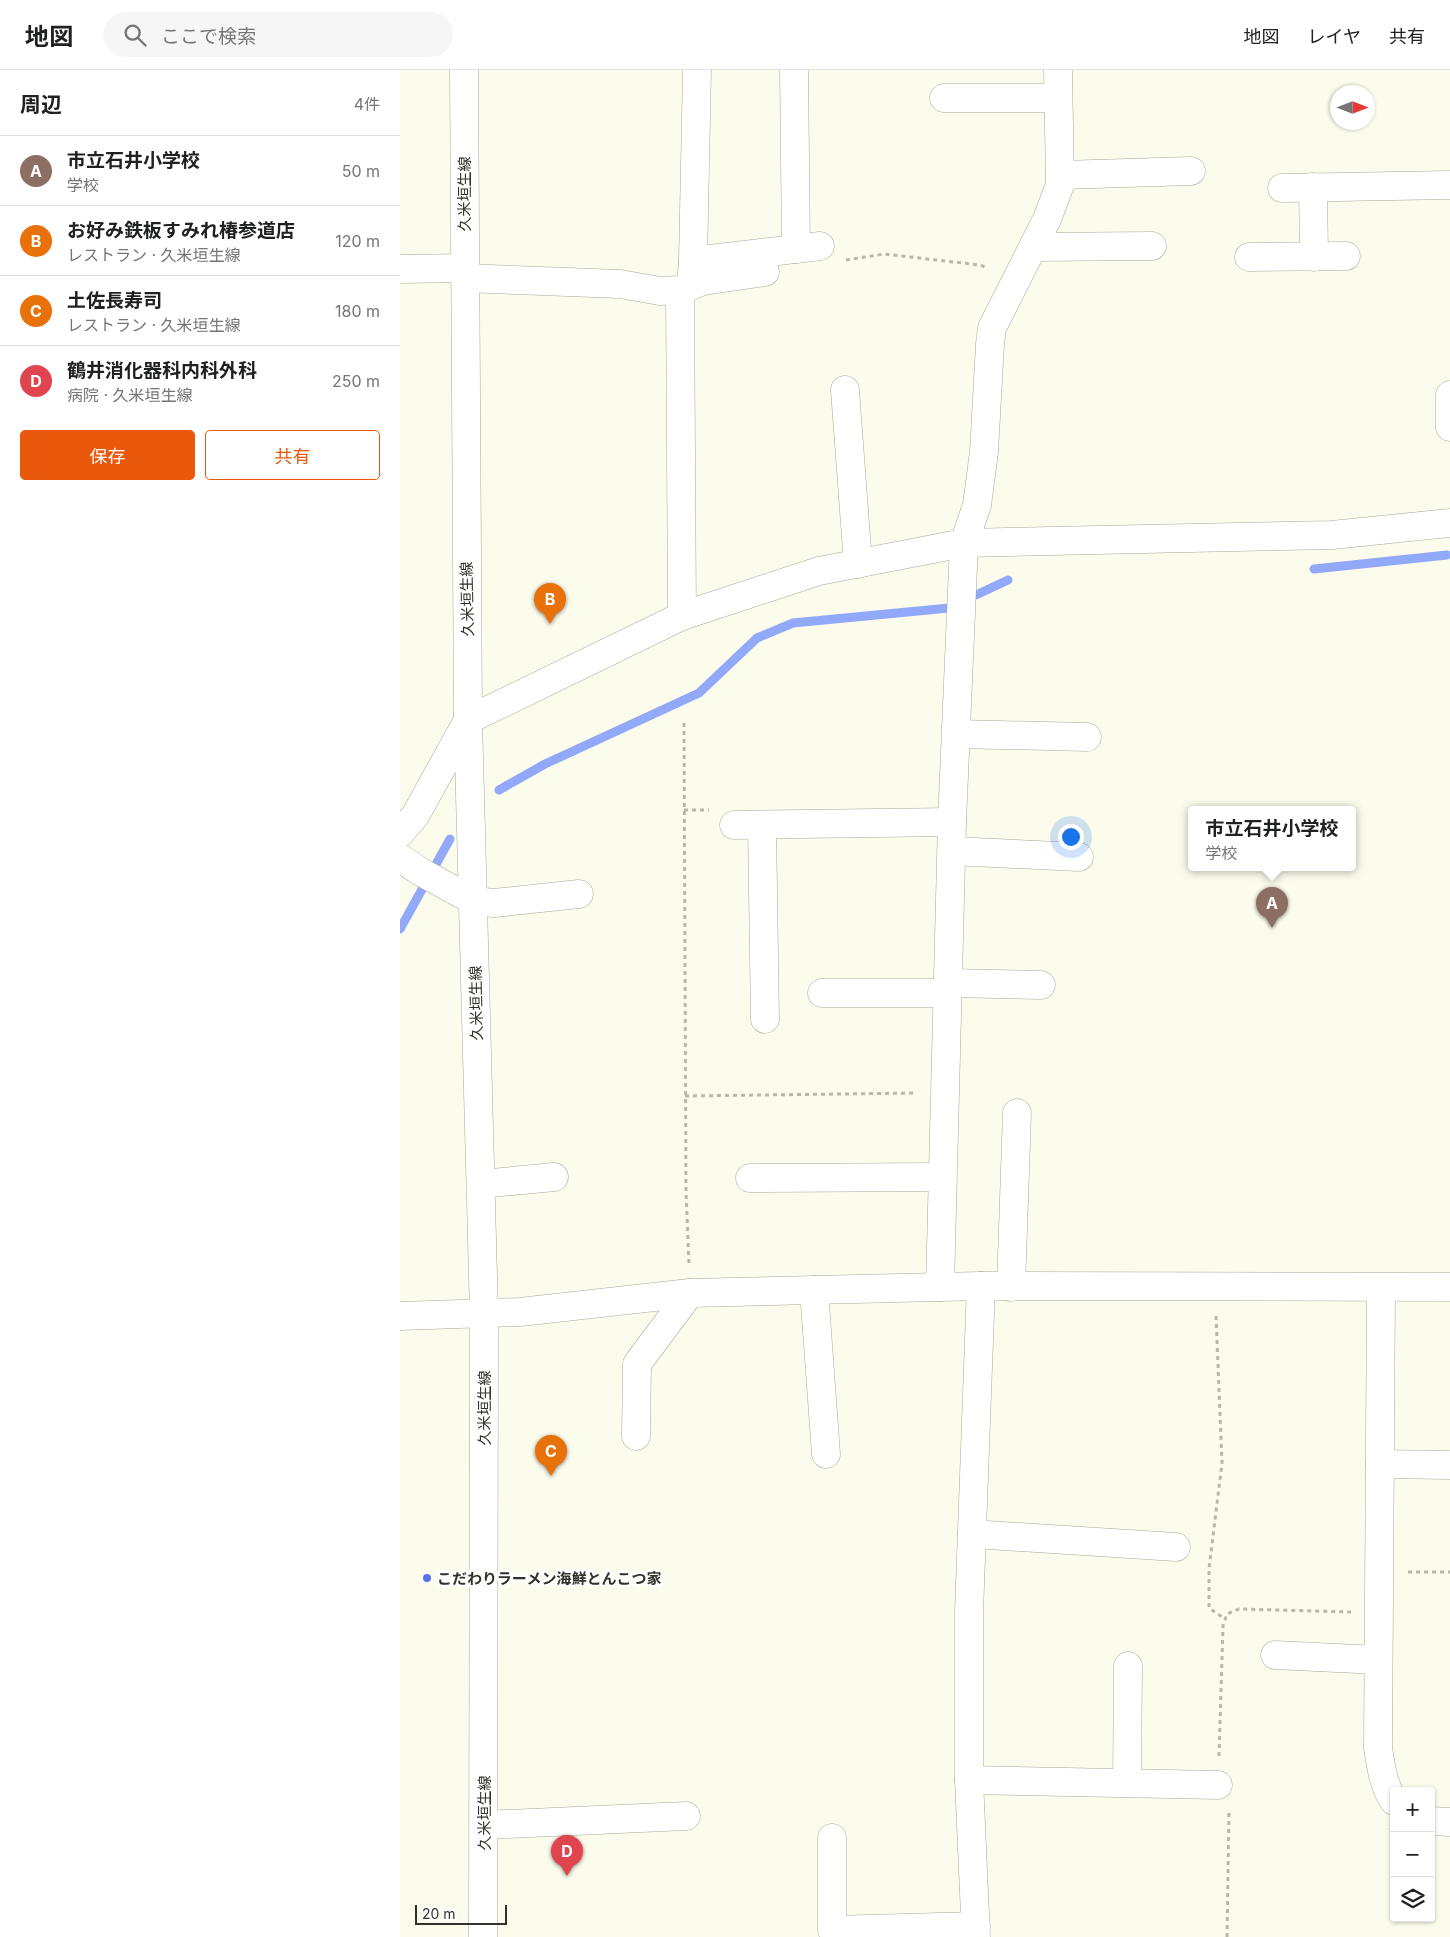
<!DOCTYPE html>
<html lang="ja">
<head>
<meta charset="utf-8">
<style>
	:root { --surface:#fff; --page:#f6f6f6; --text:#202124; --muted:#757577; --line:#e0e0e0; --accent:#ea580c }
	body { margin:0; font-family:Inter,"Noto Sans JP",sans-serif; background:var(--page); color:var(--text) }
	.controls { position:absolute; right:15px; bottom:15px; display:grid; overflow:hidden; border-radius:5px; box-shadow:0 1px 4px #0004 }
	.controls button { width:45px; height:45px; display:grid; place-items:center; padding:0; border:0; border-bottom:1px solid var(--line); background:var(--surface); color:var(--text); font:25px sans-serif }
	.compass { position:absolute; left:930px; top:15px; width:45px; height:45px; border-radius:50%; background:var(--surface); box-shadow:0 1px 4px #0004; rotate:90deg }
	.scale { position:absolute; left:15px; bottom:12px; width:92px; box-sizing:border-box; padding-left:5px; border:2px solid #32322c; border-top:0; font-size:14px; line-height:18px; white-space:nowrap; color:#32322c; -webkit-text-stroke:4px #fff; paint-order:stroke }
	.you { position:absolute; left:670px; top:766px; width:18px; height:18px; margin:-12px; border:4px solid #fff; border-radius:50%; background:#1a73e8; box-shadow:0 0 0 8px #1a73e833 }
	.badge { display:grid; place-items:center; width:32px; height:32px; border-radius:50%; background:var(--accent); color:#fff; font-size:16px; font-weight:700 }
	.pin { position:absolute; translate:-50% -41px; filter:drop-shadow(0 1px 2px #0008) }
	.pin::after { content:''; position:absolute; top:26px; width:18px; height:15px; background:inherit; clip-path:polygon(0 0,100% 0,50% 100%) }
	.popup { position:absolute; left:788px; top:736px; width:168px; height:65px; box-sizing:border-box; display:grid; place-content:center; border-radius:5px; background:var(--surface); filter:drop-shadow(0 1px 4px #0005); font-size:16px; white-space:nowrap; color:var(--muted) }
	.popup b { font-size:19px; color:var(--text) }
	.popup::after { content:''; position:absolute; left:50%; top:100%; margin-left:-10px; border:10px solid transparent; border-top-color:var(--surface) }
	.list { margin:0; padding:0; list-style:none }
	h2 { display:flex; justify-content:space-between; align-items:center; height:65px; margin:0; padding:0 20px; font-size:21px }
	h2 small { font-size:16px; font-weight:400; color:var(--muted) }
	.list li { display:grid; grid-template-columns:32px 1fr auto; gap:15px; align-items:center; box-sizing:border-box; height:70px; padding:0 20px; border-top:1px solid var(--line) }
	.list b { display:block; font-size:19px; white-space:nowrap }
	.list p { margin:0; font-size:16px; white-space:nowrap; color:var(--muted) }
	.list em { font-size:16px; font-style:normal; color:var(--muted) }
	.actions { display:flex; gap:10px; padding:15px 20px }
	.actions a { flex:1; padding:11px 0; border:1px solid var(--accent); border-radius:5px; text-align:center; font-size:18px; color:var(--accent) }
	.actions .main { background:var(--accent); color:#fff }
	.icon { flex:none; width:28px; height:28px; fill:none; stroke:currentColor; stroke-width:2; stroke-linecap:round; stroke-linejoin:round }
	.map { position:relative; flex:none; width:1050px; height:1867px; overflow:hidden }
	header { display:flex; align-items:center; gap:30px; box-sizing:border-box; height:70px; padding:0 25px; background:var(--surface); border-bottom:1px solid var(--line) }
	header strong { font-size:24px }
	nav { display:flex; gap:28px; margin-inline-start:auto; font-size:18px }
	.search { width:350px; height:45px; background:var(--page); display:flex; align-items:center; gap:12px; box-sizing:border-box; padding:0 18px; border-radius:28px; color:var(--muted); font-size:19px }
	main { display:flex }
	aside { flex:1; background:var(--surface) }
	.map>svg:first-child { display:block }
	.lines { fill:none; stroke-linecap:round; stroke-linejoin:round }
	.stream { stroke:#92a8f9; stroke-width:9 }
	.minor-casing { stroke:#a8a899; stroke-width:29 }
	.secondary-casing { stroke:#a8a899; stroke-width:29 }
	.path { stroke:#b7b7ab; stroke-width:3; stroke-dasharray:4 4; stroke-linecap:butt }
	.minor { stroke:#fff; stroke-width:28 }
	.secondary { stroke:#fff; stroke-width:28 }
	.poi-dot { fill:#5a70e7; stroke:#fff; stroke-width:2 }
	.labels { text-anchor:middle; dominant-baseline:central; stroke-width:5; stroke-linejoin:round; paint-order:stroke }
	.street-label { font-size:15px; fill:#32322c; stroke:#fff }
	.poi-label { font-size:15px; font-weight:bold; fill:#32322c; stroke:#fff; text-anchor:start }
</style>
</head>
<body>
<header>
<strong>地図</strong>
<div class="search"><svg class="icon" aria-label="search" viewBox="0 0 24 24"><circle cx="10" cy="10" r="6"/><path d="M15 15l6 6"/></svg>ここで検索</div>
<nav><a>地図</a><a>レイヤ</a><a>共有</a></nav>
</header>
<main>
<aside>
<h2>周辺<small>4件</small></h2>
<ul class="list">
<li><span class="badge" style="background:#8d6e63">A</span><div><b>市立石井小学校</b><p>学校</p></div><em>50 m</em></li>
<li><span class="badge" style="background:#e8710a">B</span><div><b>お好み鉄板すみれ椿参道店</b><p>レストラン · 久米垣生線</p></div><em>120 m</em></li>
<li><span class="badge" style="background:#e8710a">C</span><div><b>土佐長寿司</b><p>レストラン · 久米垣生線</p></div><em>180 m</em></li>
<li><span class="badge" style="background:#e0444e">D</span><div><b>鶴井消化器科内科外科</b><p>病院 · 久米垣生線</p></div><em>250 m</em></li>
</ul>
<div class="actions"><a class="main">保存</a><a>共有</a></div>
</aside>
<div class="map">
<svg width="1050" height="1867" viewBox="0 0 1050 1867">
	<rect width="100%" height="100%" fill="#fcfced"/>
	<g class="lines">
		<g class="stream">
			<path d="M914,499l133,-14"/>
			<path d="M576,525l32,-15"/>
			<path d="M99,720l46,-26 154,-71 58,-55 36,-15 156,-15"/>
			<path d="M0,859l50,-90"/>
		</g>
		<defs>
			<g id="minor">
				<path d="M394,0l2,179"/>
				<path d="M544,28h114"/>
				<path d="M661,105l130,-4"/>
				<path d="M913,117l1,70"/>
				<path d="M882,118l168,-3"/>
				<path d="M633,177l119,-1"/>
				<path d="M849,187l97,-1"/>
				<path d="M293,191l127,-15"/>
				<path d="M0,199l64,-1"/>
				<path d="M64,208l156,6 40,7 20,-1 23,-9 62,-9"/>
				<path d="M291,216l2,-25 4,-191"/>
				<path d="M280,220l2,326"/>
				<path d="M445,320l13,174"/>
				<path d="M1050,325v32"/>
				<path d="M557,664l130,3"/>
				<path d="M334,755l218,-3"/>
				<path d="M362,756l3,193"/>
				<path d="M0,763l15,-17 53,-96 214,-104 137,-45 145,-28 368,-8 118,-12"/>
				<path d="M552,781l127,6"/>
				<path d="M0,788l21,14 53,29 20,2 85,-9"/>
				<path d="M549,913l92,2"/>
				<path d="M422,923h125"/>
				<path d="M350,1108l192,-1"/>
				<path d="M81,1114l73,-7"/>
				<path d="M540,1217l12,-465 12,-279 13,-38 7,-53 6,-108 2,-16 55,-109 13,-34 -2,-115"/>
				<path d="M611,1217l6,-174"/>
				<path d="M981,1218l-3,460c3,18 5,37 16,53"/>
				<path d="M414,1220l12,164"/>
				<path d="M0,1246l120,-4 170,-19 291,-7 469,1"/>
				<path d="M236,1366l1,-72 53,-71"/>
				<path d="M980,1394l70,1"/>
				<path d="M572,1464l204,13"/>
				<path d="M875,1585l103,5"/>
				<path d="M569,1710l249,5"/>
				<path d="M727,1712l1,-116"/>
				<path d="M1031,1751l19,1"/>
				<path d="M84,1755l202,-9"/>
				<path d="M432,1768v92l144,-4"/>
				<path d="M576,1867l-7,-157v-168l12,-326"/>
			</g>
			<path id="secondary" d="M64,0l4,650 16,594 -1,623"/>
		</defs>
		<use href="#minor" class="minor-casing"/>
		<use href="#secondary" class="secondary-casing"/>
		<g class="path">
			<path d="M446,190l38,-6 96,11 8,3"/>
			<path d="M284,653l2,468 3,74"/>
			<path d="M284,740h25"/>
			<path d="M285,1026l232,-3"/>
			<path d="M816,1246l6,147 -13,106v39l16,11"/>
			<path d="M1008,1502h42"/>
			<path d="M819,1686l4,-130 4,-12 12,-5 112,3"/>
			<path d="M827,1867l2,-125"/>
		</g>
		<use href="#minor" class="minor"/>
		<use href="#secondary" class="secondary"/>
	</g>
	<circle class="poi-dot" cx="27" cy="1508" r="5"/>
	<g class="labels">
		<g class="street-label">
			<text transform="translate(64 124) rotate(-90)">久米垣生線</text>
			<text transform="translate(67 529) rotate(-91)">久米垣生線</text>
			<text transform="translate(76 933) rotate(-91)">久米垣生線</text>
			<text transform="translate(84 1338) rotate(-90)">久米垣生線</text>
			<text transform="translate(84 1743) rotate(-90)">久米垣生線</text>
		</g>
		<g class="poi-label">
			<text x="37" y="1508">こだわりラーメン海鮮とんこつ家</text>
		</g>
	</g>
</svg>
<div class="controls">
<button>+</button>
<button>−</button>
<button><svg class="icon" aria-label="layers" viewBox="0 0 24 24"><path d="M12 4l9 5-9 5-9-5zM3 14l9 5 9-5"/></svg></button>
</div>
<svg class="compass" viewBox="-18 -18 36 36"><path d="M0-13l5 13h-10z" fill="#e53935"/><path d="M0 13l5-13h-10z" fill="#757577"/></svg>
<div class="scale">20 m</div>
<div class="you"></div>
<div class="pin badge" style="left:872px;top:858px;background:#8d6e63">A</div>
<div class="popup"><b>市立石井小学校</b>学校</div>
<div class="pin badge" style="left:150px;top:554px;background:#e8710a">B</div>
<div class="pin badge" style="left:151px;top:1406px;background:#e8710a">C</div>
<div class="pin badge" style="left:167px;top:1806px;background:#e0444e">D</div>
</div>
</main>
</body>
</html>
